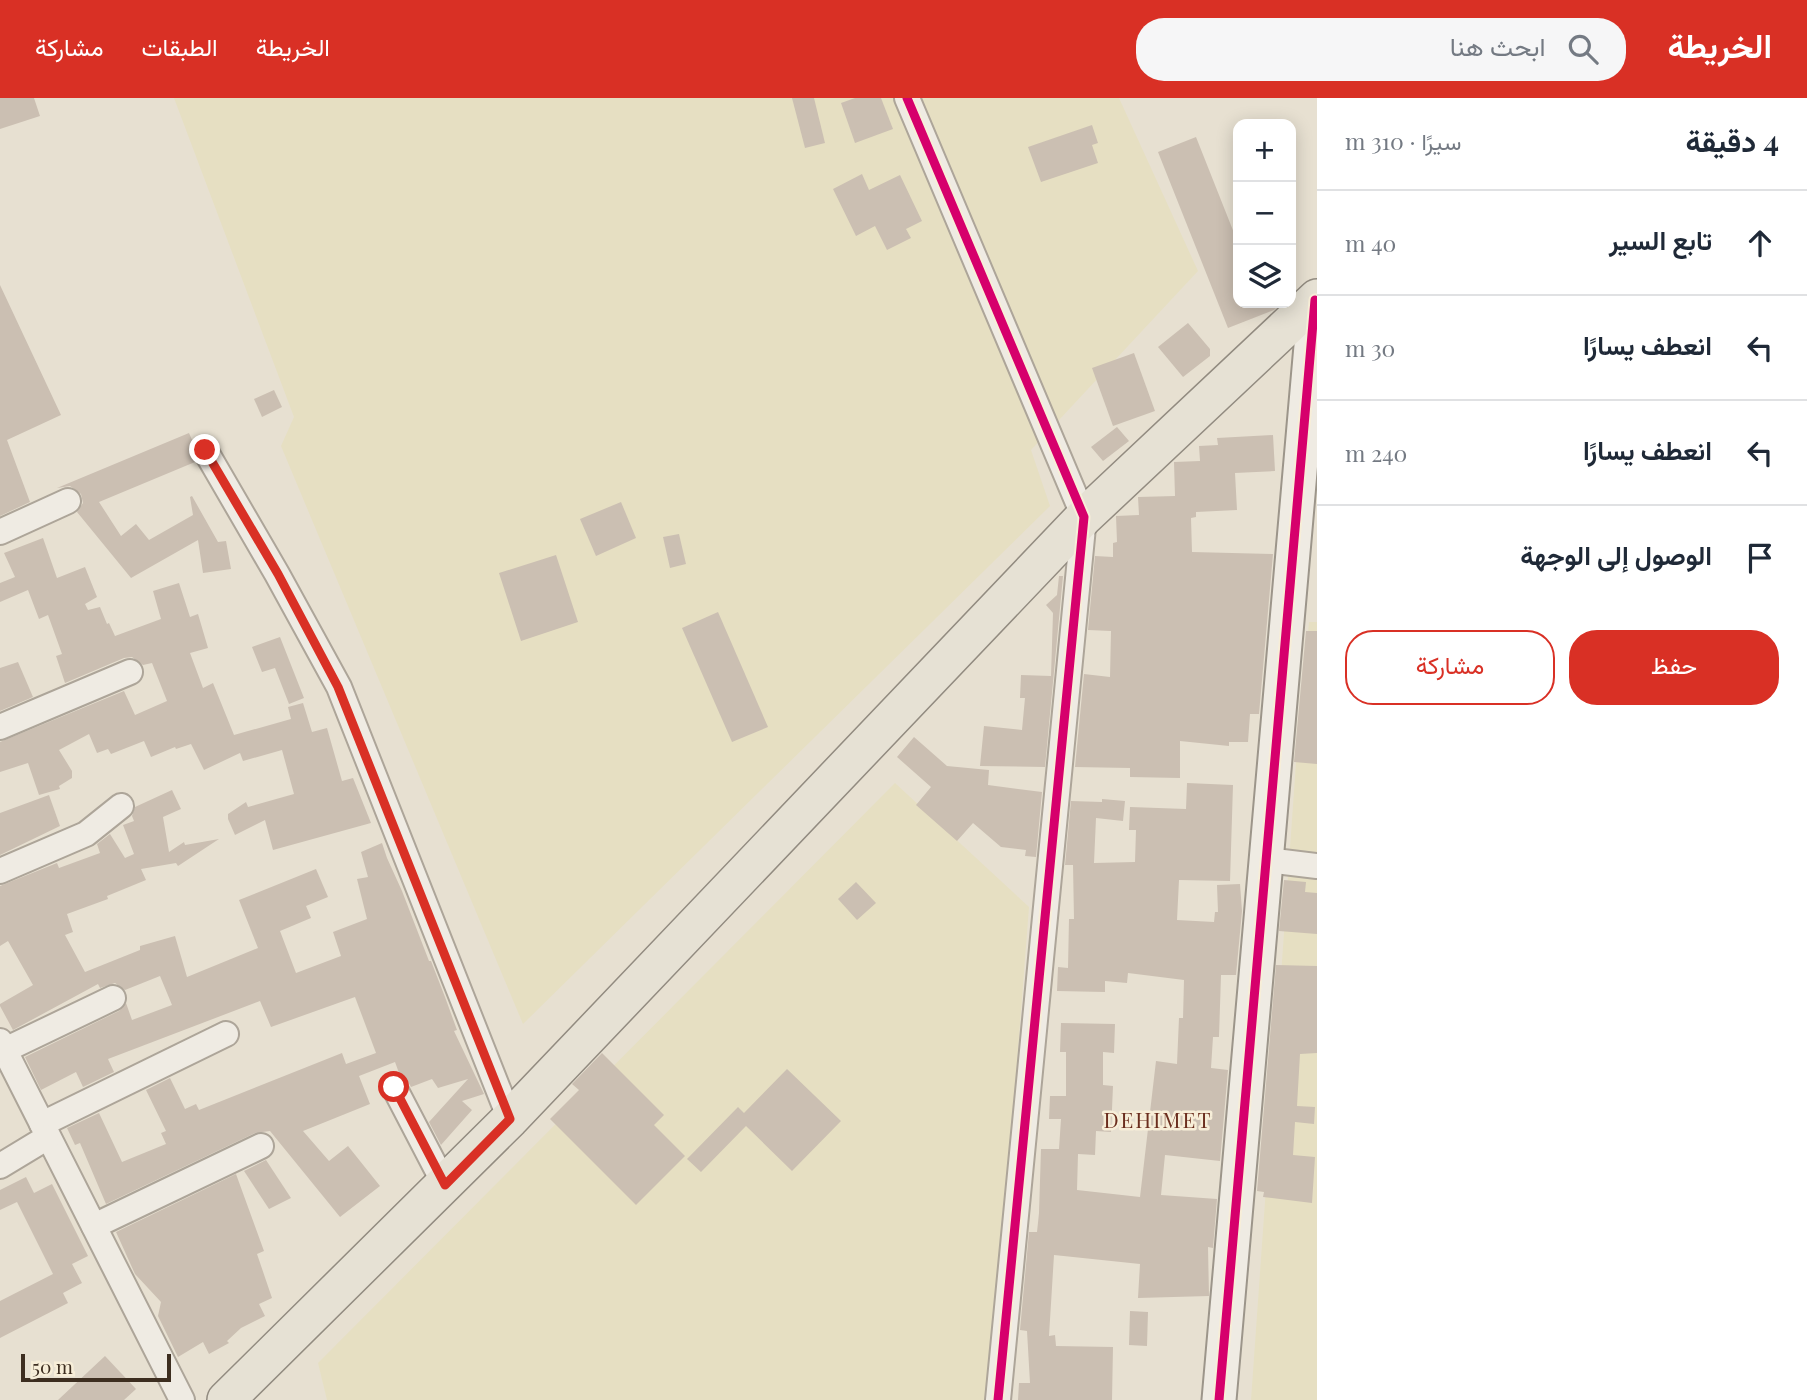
<!DOCTYPE html>
<html lang="ar">
<head>
<meta charset="utf-8">
<style>
	:root { --surface:#fff; --page:#f6f6f7; --text:#1f2937; --muted:#747a83; --line:#e0e1e3; --accent:#d93025 }
	body { margin:0; font-family:"Playfair Display",Vazirmatn,serif; background:var(--page); color:var(--text); direction:rtl }
	.controls { position:absolute; right:21px; top:21px; display:grid; overflow:hidden; border-radius:14px; box-shadow:0 4px 18px #0003 }
	.controls button { width:63px; height:63px; display:grid; place-items:center; padding:0; border:0; border-bottom:2px solid var(--line); background:var(--surface); color:var(--text); font:35px sans-serif }
	.scale { position:absolute; left:21px; bottom:18px; width:150px; box-sizing:border-box; padding-left:7px; border:4px solid #3d2e20; border-top:0; font-size:19px; line-height:24px; white-space:nowrap; color:#3d2e20; -webkit-text-stroke:5px #f7eed8; paint-order:stroke }
	.stop { position:absolute; width:21px; height:21px; margin:-16px; border:5px solid #d93025; border-radius:50%; background:#fff }
	.stop.end { background:#d93025; border-color:#fff; box-shadow:0 2px 7px #0008 }
	.list { margin:0; padding:0; list-style:none }
	h2 { display:flex; justify-content:space-between; align-items:center; height:91px; margin:0; padding:0 28px; font-size:30px }
	h2 small { font-size:23px; font-weight:400; color:var(--muted) }
	.list li { display:grid; grid-template-columns:46px 1fr auto; gap:21px; align-items:center; box-sizing:border-box; height:105px; padding:0 28px; border-top:2px solid var(--line) }
	.list b { display:block; font-size:26px; white-space:nowrap }
	.list em { font-size:23px; font-style:normal; color:var(--muted) }
	.actions { display:flex; gap:14px; padding:21px 28px }
	.actions a { flex:1; padding:16px 0; border:2px solid var(--accent); border-radius:28px; text-align:center; font-size:24px; color:var(--accent) }
	.actions .main { background:var(--accent); color:#fff }
	.icon { flex:none; width:38px; height:38px; fill:none; stroke:currentColor; stroke-width:2; stroke-linecap:round; stroke-linejoin:round }
	.map { position:relative; flex:none; width:1317px; height:1302px; overflow:hidden; direction:ltr }
	header { display:flex; align-items:center; gap:42px; box-sizing:border-box; height:98px; padding:0 35px; background:var(--accent); color:#fff }
	header strong { font-size:33px }
	nav { display:flex; gap:38px; margin-inline-start:auto; font-size:24px }
	.search { width:490px; height:63px; background:var(--page); display:flex; align-items:center; gap:18px; box-sizing:border-box; padding:0 24px; border-radius:28px; color:var(--muted); font-size:26px }
	main { display:flex }
	aside { flex:1; background:var(--surface) }
	.map>svg:first-child { display:block }
	.farmland { fill:#e6dfc2 }
	.building { fill:#cbbfb2 }
	.lines { fill:none; stroke-linecap:round; stroke-linejoin:round }
	.street-casing { stroke:#ada599; stroke-width:28 }
	.secondary-casing { stroke:#9c958a; stroke-width:37 }
	.primary-casing { stroke:#928b80; stroke-width:40 }
	.street { stroke:#efebe3; stroke-width:24 }
	.secondary { stroke:#efebe3; stroke-width:33 }
	.primary { stroke:#e6e1d4; stroke-width:37 }
	.cycleway-casing { stroke:#f7eed8; stroke-width:13 }
	.cycleway { stroke:#d6006c; stroke-width:9 }
	.route { stroke:#d93025; stroke-width:9 }
	.labels { text-anchor:middle; dominant-baseline:central; stroke-width:5; stroke-linejoin:round; paint-order:stroke }
	.neighbourhood-label { font-size:21px; letter-spacing:2px; fill:#6b2e1e; stroke:#f7eed8 }
</style>
</head>
<body>
<header>
<strong>الخريطة</strong>
<div class="search"><svg class="icon" aria-label="search" viewBox="0 0 24 24"><circle cx="10" cy="10" r="6"/><path d="M15 15l6 6"/></svg>ابحث هنا</div>
<nav><a>الخريطة</a><a>الطبقات</a><a>مشاركة</a></nav>
</header>
<main>
<aside>
<h2>4 دقيقة<small>سيرًا · 310 m</small></h2>
<ul class="list">
<li><svg class="icon" aria-label="ahead" viewBox="0 0 24 24"><path d="M12 20V5M6 11l6-6 6 6"/></svg><div><b>تابع السير</b></div><em>40 m</em></li>
<li><svg class="icon" aria-label="left" viewBox="0 0 24 24"><path d="M17 20v-9H6M10 6l-5 5 5 5"/></svg><div><b>انعطف يسارًا</b></div><em>30 m</em></li>
<li><svg class="icon" aria-label="left" viewBox="0 0 24 24"><path d="M17 20v-9H6M10 6l-5 5 5 5"/></svg><div><b>انعطف يسارًا</b></div><em>240 m</em></li>
<li><svg class="icon" aria-label="arrive" viewBox="0 0 24 24"><path d="M6 21V4h12l-3 4 3 4H6"/></svg><div><b>الوصول إلى الوجهة</b></div></li>
</ul>
<div class="actions"><a class="main">حفظ</a><a>مشاركة</a></div>
</aside>
<div class="map">
<svg width="1317" height="1302" viewBox="0 0 1317 1302">
	<rect width="100%" height="100%" fill="#e7e0d1"/>
	<g class="farmland">
		<path d="M174,0h945l79,173 -167,179 19,56 -527,518 -242,-578 13,-29z"/>
		<path d="M1309,524h8v778h-66l45,-637z"/>
		<path d="M895,685l134,124 -38,493h-664l-9,-37z"/>
	</g>
	<g class="building">
		<path d="M0,0h34l6,18 -40,13z"/>
		<path d="M792,0h22l11,45 -20,5z"/>
		<path d="M855,0h26l12,31 -38,14 -14,-40z"/>
		<path d="M1092,27l6,18 -6,2 6,18 -57,19 -13,-35z"/>
		<path d="M1196,39l42,106v60h43l-7,7 -46,18 -70,-176z"/>
		<path d="M862,76l7,16 31,-15 22,46 -16,8 5,9 -24,12 -12,-24 -19,10 -23,-47z"/>
		<path d="M0,187l61,130 -54,25 23,62 -30,14z"/>
		<path d="M1188,225l22,26v7l-27,21 -25,-30z"/>
		<path d="M1134,255l21,58 -42,15 -21,-58z"/>
		<path d="M274,292l8,17 -20,10 -8,-18z"/>
		<path d="M1117,329l12,14 -26,20 -12,-14z"/>
		<path d="M189,335l4,9 -3,9 5,11 -96,40 22,34 15,-12 13,16 44,-25 -3,-18 2,-1 26,46 8,-1 5,28 -28,4 -5,-33 -67,38 -54,-66 6,-9 -2,-9 -11,-8 -13,2z"/>
		<path d="M1273,337l2,36 -40,2 2,37 -41,2v5l-5,1 1,34 81,2 -14,160h-9l-2,28h-19v4l-49,-5v37l-50,-1v-9l-55,-1 9,-93 26,3 1,-46 -23,-1 7,-74 18,1v-14l4,-1 -1,-26 23,-1 -1,-18 37,-1 -1,-34 26,-1 -1,-15 19,-1 -1,-7z"/>
		<path d="M621,404l15,36 -40,18 -16,-37z"/>
		<path d="M679,436l7,30 -16,4 -7,-31z"/>
		<path d="M43,440l14,40 28,-11 12,30 -12,7 3,6 12,-3 7,17 2,-1 6,13 46,-17 -8,-28 26,-8 11,34 8,-3 10,34 -18,5 13,35 10,-5 21,52 57,-16 -3,-12 15,-4 9,29 15,-4 15,53 11,-3 18,45 -98,27 -8,-30 -30,15 -7,-16v-5l18,-12 2,5 46,-13 -12,-44 -39,11 -3,-8 -36,17 -13,-26 -15,5 -1,-2 -24,10 -7,-16 -33,13 -3,-5 -11,4 -8,-19 -30,16 13,21v7l-13,8 1,3 -21,6 -11,-32 -28,9v-30l124,-51 11,24 32,-14 -15,-38 -9,2 -11,-8 -8,1 -59,25 -9,-27 6,-2 -14,-39 -9,4 -11,-29 -28,12v-19l15,-6 -11,-24z"/>
		<path d="M556,457l22,67 -57,19 -22,-68z"/>
		<path d="M1059,478h4l-18,191 -65,-1 4,-40 38,4 3,-32h-5l1,-23 30,1 2,-63 -7,-8 11,-10z"/>
		<path d="M718,514l50,115 -36,15 -50,-114z"/>
		<path d="M1306,533h11v133l-23,-2z"/>
		<path d="M280,539l24,61 -15,6 -14,-36 -13,4 -10,-25z"/>
		<path d="M18,564l15,35 -33,14v-43z"/>
		<path d="M914,639l33,29 42,4 -1,15 54,7 -6,65 -11,-1 1,-6 -25,-3 -28,-24 -16,18 -41,-36 15,-18 -34,-30z"/>
		<path d="M1187,685l46,2 -3,96 -51,-1 -2,40 37,2 1,-10h3l-1,-27 23,-1 2,27 -6,64h-15l-2,62h-6l-2,31 17,2 -8,91 -55,-6 -4,40 56,4 -4,49 -5,-1 1,49 -71,2 2,-34 -86,-9 -5,81 6,-1 1,11 57,1 -1,53h-94l1,-17h11l-3,-52 -7,-1 9,-98h8l2,-19 2,-64h18l2,-30h-12l1,-23h16v-44h-6l1,-29 54,1 -1,29 -11,-1v33l10,1 -2,46 -15,-1 -1,24 -17,-1 -1,36 63,7 16,-136 21,3 2,-46h4l1,-38 -56,-7 -1,10 -22,-2v11l-48,-1 1,-24 10,1 1,-49h5l-1,-54h-8l6,-64 31,1v-3l23,2 -2,20 -27,-3 -2,45 41,-1 1,-32h-7l1,-23 56,2z"/>
		<path d="M172,692l9,19 -18,8 6,35 15,-10 1,3 34,-6 -41,27 -2,-3 -35,6 5,11 -39,16 1,3 -41,15 6,18 -8,3 20,37 55,-22v-4l35,-10 12,41 71,-29 -19,-48 77,-31 12,28 -22,9 5,12 -31,13 16,42 45,-17 -8,-24 34,-13 -10,-40 11,-2 -7,-25 21,-9 5,15 15,33 27,70h2l14,36 12,33 -3,1 30,63 -22,7 10,9 -31,35 -12,-23 39,-43 -30,9 -6,-9 -21,8 -4,-7 -8,-7 -4,-11 -36,14 11,28 -67,27 26,30 19,-15 32,40 -40,31 -70,-86 -15,2 -149,71 -26,-61 -5,2 -8,-17 32,-15 23,49 44,-18 -5,-11 5,-2 -20,-41 24,-12 15,31 11,-5 3,6 143,-57 4,11 30,-11 -21,-56 -84,30 -11,-26 -152,58 6,13 -31,15 -7,-15 -35,18 -16,-33 94,-46 7,-8 6,17 40,-15 -12,-29 -35,14 -10,-7 -15,5 -2,-4 -85,46 -13,-24v-2l33,-19 -25,-44 -8,5v-60l57,-23 2,5 41,-15 -3,-9 13,-10 15,24 9,-4 -11,-29 11,-4 -2,-5 3,-9z"/>
		<path d="M49,697l11,31 -60,29v-42z"/>
		<path d="M1284,782l22,2 -1,10 12,1v41l-38,-3z"/>
		<path d="M856,784l20,21 -19,17 -19,-21z"/>
		<path d="M1276,867l41,1v87l-17,1 -3,52 18,1 -1,17 -19,-2 -2,33 22,2 -3,46 -49,-6 1,-5 -7,-1z"/>
		<path d="M602,955l62,62 -10,10 31,31 -49,49 -86,-86 29,-29 -7,-6z"/>
		<path d="M787,971l54,52 -49,50 -46,-45 -45,46 -14,-13 51,-52 6,6z"/>
		<path d="M266,1062l25,38 -22,11 -25,-38z"/>
		<path d="M236,1076l28,77 -7,3 15,44 -13,6 6,12 -24,12 -14,13 2,2 -20,11 -6,-12 -25,15 -20,-41 3,-14 -26,-28 -19,-42z"/>
		<path d="M26,1079l8,16 18,-9 36,72 -16,8 10,19 -19,10 5,10 -68,35v-37l53,-27 -36,-72 -17,8v-20z"/>
		<path d="M1130,1213l18,1 -1,34 -18,-1z"/>
		<path d="M105,1258l31,33 -12,11h-66z"/>
	</g>
	<g class="lines">
		<defs>
			<g id="street">
				<path d="M907,0l177,419 -86,883"/>
				<path d="M205,352l72,124 62,113 171,432"/>
				<path d="M0,434l68,-31"/>
				<path d="M0,629l130,-55"/>
				<path d="M1267,762l50,6"/>
				<path d="M0,773l86,-37 35,-28"/>
				<path d="M0,943l182,359"/>
				<path d="M5,952l108,-52"/>
				<path d="M394,989l51,98"/>
				<path d="M42,1026l184,-90"/>
				<path d="M0,1068l48,-29"/>
				<path d="M94,1128l167,-80"/>
			</g>
			<path id="secondary" d="M1219,1302l96,-1100"/>
			<path id="primary" d="M226,1302l284,-281 574,-602 233,-219"/>
		</defs>
		<use href="#street" class="street-casing"/>
		<use href="#secondary" class="secondary-casing"/>
		<use href="#primary" class="primary-casing"/>
		<use href="#street" class="street"/>
		<use href="#secondary" class="secondary"/>
		<use href="#primary" class="primary"/>
		<defs>
			<g id="cycleway">
				<path d="M907,0l177,419 -86,883"/>
				<path d="M1219,1302l96,-1100"/>
			</g>
		</defs>
		<use href="#cycleway" class="cycleway-casing"/>
		<use href="#cycleway" class="cycleway"/>
	</g>
	<g class="lines">
		<path class="route" d="M205,352l73,124 60,113 172,432 -65,66 -51,-98"/>
	</g>
	<g class="labels">
		<g class="neighbourhood-label">
			<text x="1158" y="1021">DEHIMET</text>
		</g>
	</g>
</svg>
<div class="controls">
<button>+</button>
<button>−</button>
<button><svg class="icon" aria-label="layers" viewBox="0 0 24 24"><path d="M12 4l9 5-9 5-9-5zM3 14l9 5 9-5"/></svg></button>
</div>
<div class="scale">50 m</div>
<div class="stop" style="left:394px;top:989px"></div>
<div class="stop end" style="left:205px;top:352px"></div>
</div>
</main>
</body>
</html>
